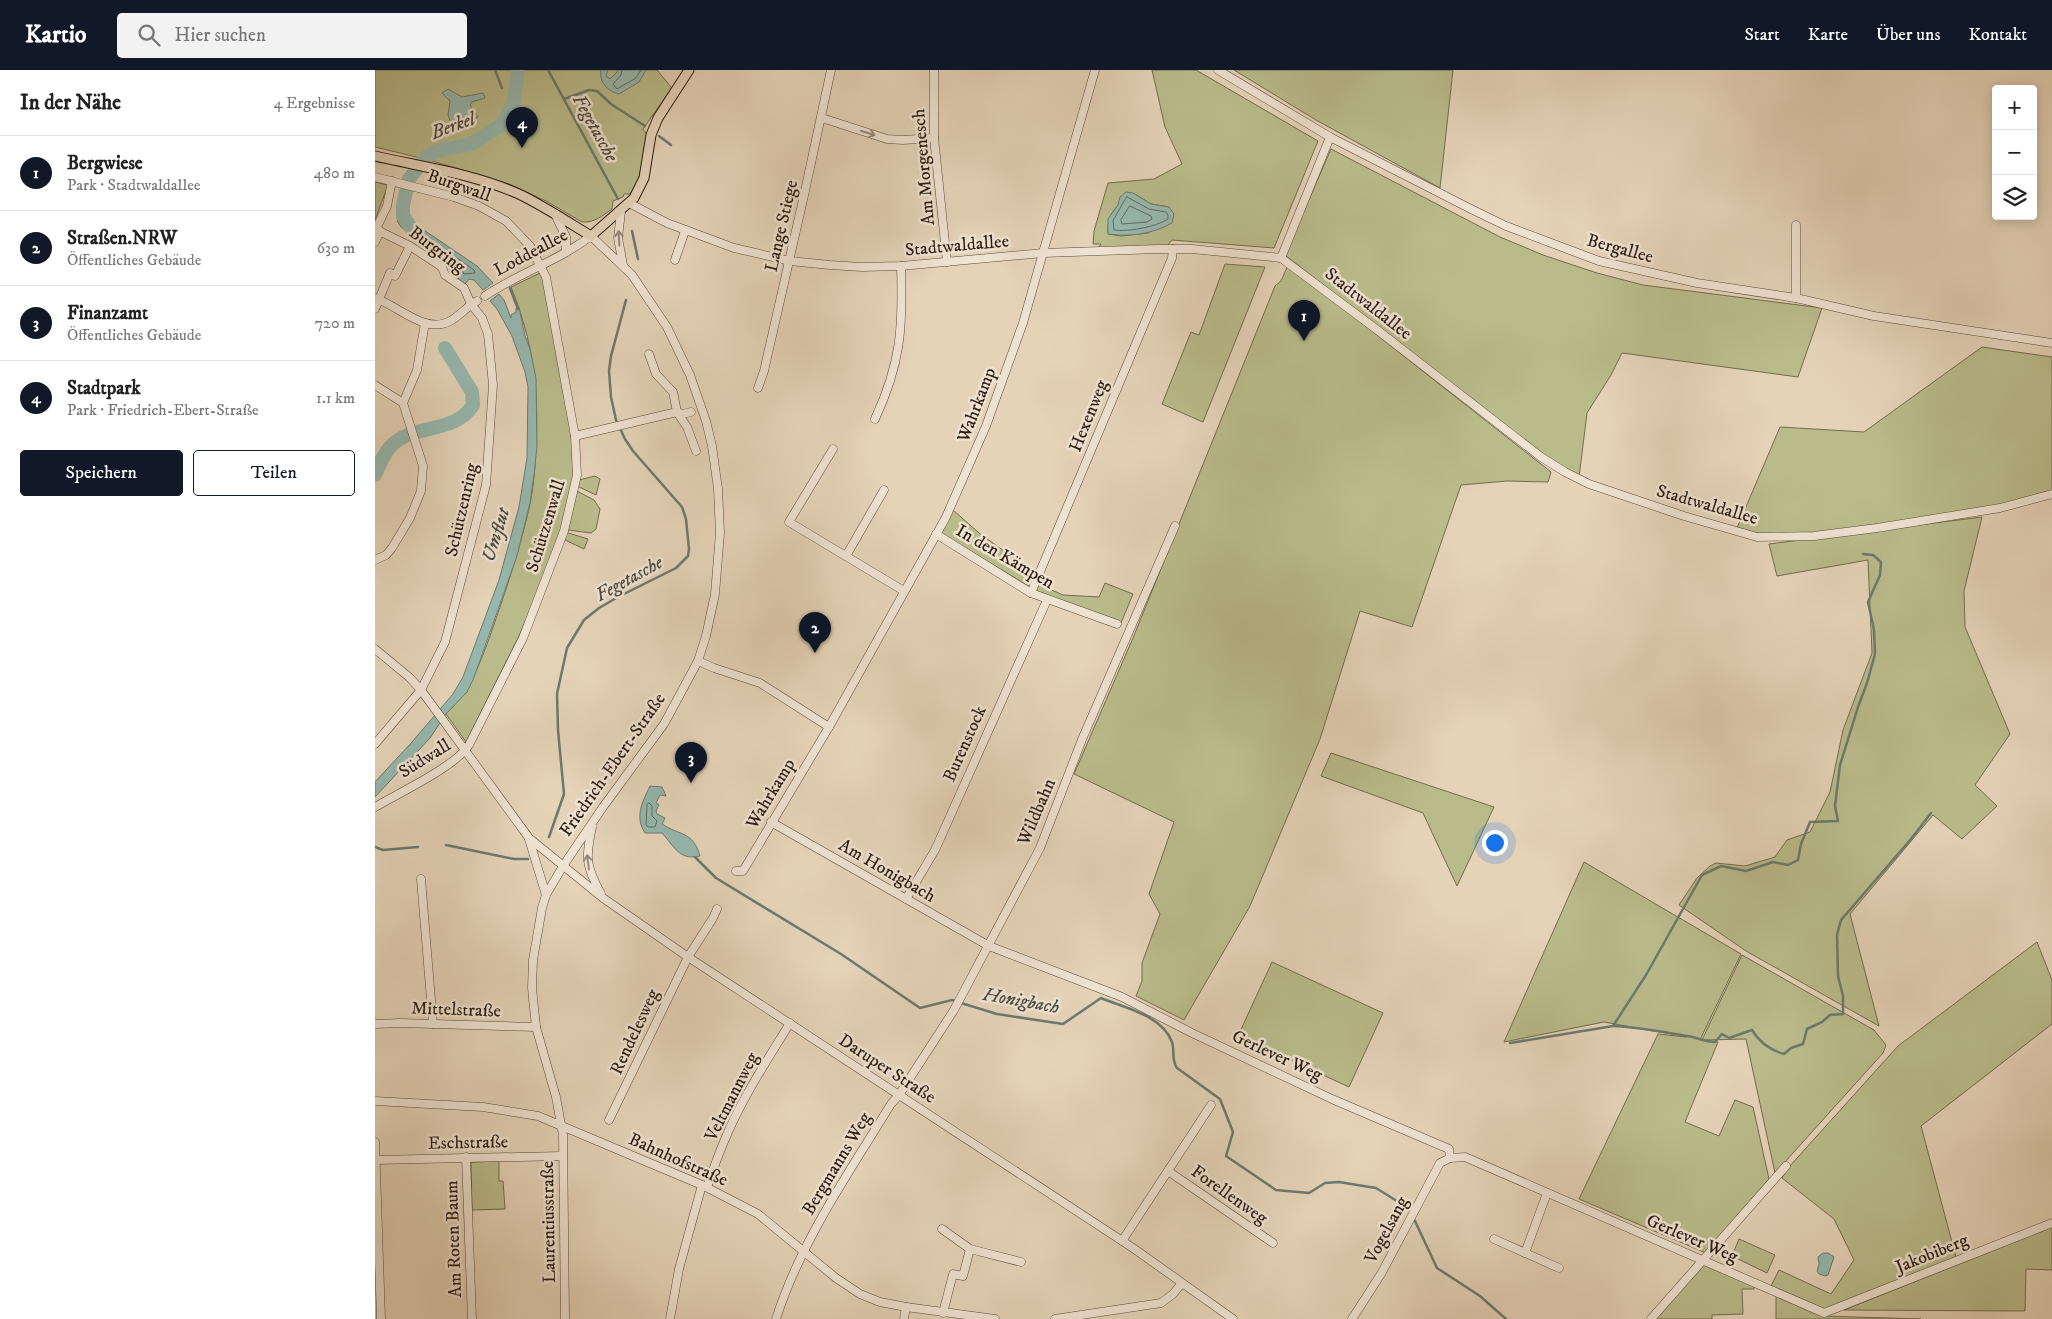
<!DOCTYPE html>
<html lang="de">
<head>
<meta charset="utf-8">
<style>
	:root { --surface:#fff; --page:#f2f2f2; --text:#222; --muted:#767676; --line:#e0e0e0; --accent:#111827 }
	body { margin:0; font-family:"IM FELL DW Pica",serif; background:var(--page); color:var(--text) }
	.controls { position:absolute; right:15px; top:15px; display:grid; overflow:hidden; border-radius:5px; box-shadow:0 2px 12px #0003 }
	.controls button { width:45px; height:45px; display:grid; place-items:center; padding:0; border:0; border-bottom:1px solid var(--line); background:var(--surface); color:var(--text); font:25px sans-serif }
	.you { position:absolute; left:1119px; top:772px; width:18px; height:18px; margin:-12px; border:4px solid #fff; border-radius:50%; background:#1a73e8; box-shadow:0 0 0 8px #1a73e833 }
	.badge { display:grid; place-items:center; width:32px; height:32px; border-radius:50%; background:var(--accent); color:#fff; font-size:16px; font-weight:700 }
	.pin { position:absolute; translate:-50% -41px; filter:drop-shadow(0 1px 2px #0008) }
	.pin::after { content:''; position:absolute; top:26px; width:18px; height:15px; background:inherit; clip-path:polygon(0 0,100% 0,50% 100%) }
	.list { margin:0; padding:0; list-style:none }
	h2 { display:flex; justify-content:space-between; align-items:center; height:65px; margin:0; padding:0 20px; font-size:21px }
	h2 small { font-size:16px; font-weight:400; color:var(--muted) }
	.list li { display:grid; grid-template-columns:32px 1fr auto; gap:15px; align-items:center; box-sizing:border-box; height:75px; padding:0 20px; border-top:1px solid var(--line) }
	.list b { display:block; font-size:19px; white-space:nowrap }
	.list p { margin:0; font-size:16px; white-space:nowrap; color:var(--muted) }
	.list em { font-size:16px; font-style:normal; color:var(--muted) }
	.actions { display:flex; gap:10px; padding:15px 20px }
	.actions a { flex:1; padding:11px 0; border:1px solid var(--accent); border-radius:5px; text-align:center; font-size:18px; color:var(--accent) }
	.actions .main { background:var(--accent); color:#fff }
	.icon { flex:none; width:28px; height:28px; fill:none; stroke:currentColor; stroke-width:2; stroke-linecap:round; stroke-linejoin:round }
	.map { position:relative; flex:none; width:1677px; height:1249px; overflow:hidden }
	header { display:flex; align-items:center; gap:30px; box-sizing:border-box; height:70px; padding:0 25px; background:var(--accent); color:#fff }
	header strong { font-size:24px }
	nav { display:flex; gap:28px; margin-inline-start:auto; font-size:18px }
	.search { width:350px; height:45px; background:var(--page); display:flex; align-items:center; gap:12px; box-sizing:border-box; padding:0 18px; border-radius:5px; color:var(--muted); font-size:19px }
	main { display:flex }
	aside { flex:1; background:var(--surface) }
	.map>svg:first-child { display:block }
	.green { fill:#babb8b; stroke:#726c4e; fill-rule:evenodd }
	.water { fill:#96b8ae; stroke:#6b7a6f }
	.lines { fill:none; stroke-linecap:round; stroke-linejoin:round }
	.shore { stroke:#606a60; stroke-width:1 }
	.stream { stroke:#6b7a6f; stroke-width:2.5 }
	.river { stroke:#96b8ae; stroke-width:14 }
	.minor-casing { stroke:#5a4a3b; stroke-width:9 }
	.major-casing { stroke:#2b1d11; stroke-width:11 }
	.minor { stroke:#eee2d1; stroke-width:8 }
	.major { stroke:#e5d3b8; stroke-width:9 }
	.oneway { stroke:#96897b }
	.labels { text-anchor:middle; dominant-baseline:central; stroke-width:5; stroke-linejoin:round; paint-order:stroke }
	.street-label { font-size:18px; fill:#2b1d11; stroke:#eee2d1 }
	.water-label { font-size:19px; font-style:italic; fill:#4b4c40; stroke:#eee2d1 }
</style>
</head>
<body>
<header>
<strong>Kartio</strong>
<div class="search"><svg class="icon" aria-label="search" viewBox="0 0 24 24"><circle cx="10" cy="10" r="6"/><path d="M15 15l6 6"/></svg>Hier suchen</div>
<nav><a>Start</a><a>Karte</a><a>Über uns</a><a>Kontakt</a></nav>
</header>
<main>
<aside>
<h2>In der Nähe<small>4 Ergebnisse</small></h2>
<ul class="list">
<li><span class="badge">1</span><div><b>Bergwiese</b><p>Park · Stadtwaldallee</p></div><em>480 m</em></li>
<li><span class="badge">2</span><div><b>Straßen.NRW</b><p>Öffentliches Gebäude</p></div><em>630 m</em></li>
<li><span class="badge">3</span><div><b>Finanzamt</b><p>Öffentliches Gebäude</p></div><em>720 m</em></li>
<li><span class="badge">4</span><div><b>Stadtpark</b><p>Park · Friedrich-Ebert-Straße</p></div><em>1.1 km</em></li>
</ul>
<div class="actions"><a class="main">Speichern</a><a>Teilen</a></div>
</aside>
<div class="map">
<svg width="1677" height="1249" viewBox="0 0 1677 1249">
	<rect width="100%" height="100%" fill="#e5d3b8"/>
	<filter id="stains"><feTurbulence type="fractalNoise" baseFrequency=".004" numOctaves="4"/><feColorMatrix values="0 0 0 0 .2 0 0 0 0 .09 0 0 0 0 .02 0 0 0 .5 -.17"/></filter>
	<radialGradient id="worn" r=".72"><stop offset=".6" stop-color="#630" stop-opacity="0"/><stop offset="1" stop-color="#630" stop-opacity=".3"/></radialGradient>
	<g class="green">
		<path d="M0,0h282l15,18 -29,41 4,6c-3,21 -4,42 -17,59h-6l-1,3 -10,4 -1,8c-10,7 -18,14 -30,13l-36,-21 -37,-17 -80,-24 -54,-13z"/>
		<path d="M777,0h44l122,71 -44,107 -102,-8 -5,6 -69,2 3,-4h-8l1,-13 14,-48 46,-4 28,-15 -17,-37zM758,123l18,11 18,3 -20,26 -28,3 -13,-2c-1,-22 9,-29 25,-41z"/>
		<path d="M859,0h219l-13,118 -124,-68z"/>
		<path d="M956,79l169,88 43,18 54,18 46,12 179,23 -24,69 -176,-24 -11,22 -24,38 -8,64 -37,-21 -257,-201z"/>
		<path d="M0,112l13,3 -13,35z"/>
		<path d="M850,194l40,3 -62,155 -41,-18 29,-72 8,3z"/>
		<path d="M913,195l263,207 -3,10 -41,-1 -46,4 -49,142 -52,-16 -40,128 -70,167 -66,114 -48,-24 6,-15v-18l18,-49 -11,-20 25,-72 -100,-48 59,-136 142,-352 6,-5z"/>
		<path d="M167,202l32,172v38l-15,59 -40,95 -53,106 -20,-28c29,-28 40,-67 53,-104 12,-35 23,-70 31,-106 4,-19 5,-38 6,-57 3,-60 -3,-105 -25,-160z"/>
		<path d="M1607,277l70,10v133l-70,20 -166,24 -50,1 -29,-7 43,-101 84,5z"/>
		<path d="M220,406l5,3 -4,16 -19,-9 2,-6z"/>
		<path d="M202,421l17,9 6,9 -4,20 -5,4 -23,-3z"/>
		<path d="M578,440l26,23 61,44 -2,7 25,11 36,2 6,-14 28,11 -12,29 -71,-24 -111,-67z"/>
		<path d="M1607,447l-18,74 1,36 45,107 -35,51 22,21 -35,33 -29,-24 -83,99 29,112 -133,-75 -67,-46 18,-27 13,-12 6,-3 29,3 30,-9 12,-17 23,-8 20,-40 13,-62 29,-77 -4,-93 -91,16 -8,-32z"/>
		<path d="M190,462l23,7 -4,10 -21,-10z"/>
		<path d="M956,683l163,54 -37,79 -34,-73 -102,-37z"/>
		<path d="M1209,792l157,92 -41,86h2l40,-85 132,75 12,15 -3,8 -108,120 -29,-134 -41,1 13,2 -33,80 34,14 16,-36 18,7 16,72 -63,74 -127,-54 79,-165 29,3 -83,-15 -100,20z"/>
		<path d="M1662,872l15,38v44l-131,102 35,131 -132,53 -53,-24 8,-16 52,24 23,-34 -20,-41 -52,-41 7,-11 109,-121z"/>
		<path d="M897,892l111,51 -34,74 -111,-51z"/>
		<path d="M124,1091v20h4l2,28 -33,1 -1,-48z"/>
		<path d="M1677,1157v43l-26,-1 -1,42 -181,-1z"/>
		<path d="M1364,1169l36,16 -8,18 -35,-17z"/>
		<path d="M1329,1193l50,23v3h-12l1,25 -31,1v4h-58z"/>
		<path d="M1401,1226l49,20 96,3h-145z"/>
	</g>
	<g class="water">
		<path d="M226,0h7l-2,6 4,3 9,-9h27l-7,12 -20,12c-12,-3 -20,-12 -18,-24z"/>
		<path d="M73,19l14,8 21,-4 2,5 -13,4 -2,3 8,12 -9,3 -8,6 -10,-3 -3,-8 2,-14 -8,-8z"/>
		<path d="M751,122l7,1 18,11 18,3 5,7 -2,9c-19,11 -42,14 -64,11v-15l10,-14 2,-8z"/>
		<path d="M28,146l5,1 4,5 65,44 16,17 -10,7 -9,-10 -5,-1 -4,5 -7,-2 1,-2 -3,-10 -55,-43 -4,-6z"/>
		<path d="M124,224l5,6 7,18v-3l5,-3v-4l3,-1 6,29 5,13 6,29 1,68 -3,29 -4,28 -13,53 -44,124 -6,12 -21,22 -16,24 -55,59v-15l37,-40 41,-48 10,-17 36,-97 20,-73 8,-49 1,-71 -3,-15 -13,-36 -15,-27 -7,-8z"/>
		<path d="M275,716l12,1 4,9 -6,-1 -4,8 3,2 -3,6 1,3 8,4 -3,6c18,12 31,7 38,32 -21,5 -26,-10 -38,-23h-17c-11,-17 -2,-32 5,-47z"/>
		<path d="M1448,1183h5l6,4 -6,18 -3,1 -6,-2 -2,-3 2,-7 -1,-7z"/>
	</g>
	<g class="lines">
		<g class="shore">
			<path d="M247,0l-1,5 -8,9 4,5 19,-11 5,-8"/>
			<path d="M752,127l22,12 17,3 2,3v4c-12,8 -40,13 -54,11l-1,-10c4,-5 10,-19 14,-23z"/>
			<path d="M755,136l21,10 1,3 -5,3 -25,2 -1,-4z"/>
			<path d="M79,188h3l17,12 1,3 -11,1 -4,-7 -7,-6z"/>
			<path d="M274,733l3,3v10l5,5 -2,6h-7l-2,-2 1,-20z"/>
		</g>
		<g class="stream">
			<path d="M120,0l7,18"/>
			<path d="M173,0l70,129"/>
			<path d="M189,29l25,-9 8,1 14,13 34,22"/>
			<path d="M284,66l12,9"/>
			<path d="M257,161l6,28"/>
			<path d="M135,218l8,21"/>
			<path d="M174,767l15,-43 -6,-64 -1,-36 10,-46 17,-28 15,-12 19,-11 58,-29 12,-12 1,-7 -3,-30 -4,-12 -49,-56 -8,-12 -9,-19 -5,-23 -2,-26 2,-15 15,-56"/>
			<path d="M71,775l68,14h14"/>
			<path d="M0,777l8,3 35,-3"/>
			<path d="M320,787l21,21 125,76 79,54 32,-8 4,1"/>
			<path d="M586,933l36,11 66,10 38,-26c24,10 61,17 71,44 3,9 -1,18 5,26l43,31 13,33 -7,24 50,34 33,3 16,-10 14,-1 37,6 32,20 3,6"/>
			<path d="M1238,956c26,1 50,6 75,10 10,2 18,6 27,6l7,-8 7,4 23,-8c7,12 18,20 32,24l7,-6 12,-4 4,-15 15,-7 8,-7 13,-1v-18l-5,-20 -1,-41 4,-15 70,-81 20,-26"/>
			<path d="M1135,973l103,-17 33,-51 56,-100 19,-9 25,5 27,-9 15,3 10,-5 3,-16 9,-22 28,-1 -3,-15 5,-41 18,-58 9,-24 8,-29 -1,-24 -6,-28 12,-27 1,-13 -8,-7 -10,-1"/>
			<path d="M1039,1149l23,49 43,28 26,23"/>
		</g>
		<g class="river">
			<path d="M39,162l-11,-16v-11l6,-26 18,-23 9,-5 35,-7 32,-20 11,-22 4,-32"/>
			<path d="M0,405c5,-11 9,-23 18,-31 24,-21 62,-10 80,-39l-1,-13 -27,-44"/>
		</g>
		<defs>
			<g id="minor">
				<path d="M559,0v68l13,124"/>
				<path d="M843,0l112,67 141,72 35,17 93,35 98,22 99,15 78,18 178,27"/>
				<path d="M447,48l65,21 16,1 31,-2"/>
				<path d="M0,107l79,20 25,9 27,15 24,25 16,31 29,159 2,39 -13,56 -41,107 -54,107c-13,21 -70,48 -94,62"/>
				<path d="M254,133l38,20 67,25 56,13 40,4 32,2 39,-1 142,-13 115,-4h34l89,9 95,71 165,128 24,15 24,12 95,32 73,21 57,-1 63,-8 123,-20 52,-14"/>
				<path d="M246,141l-3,27 5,27"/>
				<path d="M180,144l11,23v15"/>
				<path d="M1421,155v73"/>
				<path d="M0,159l35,17 32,21 3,8 19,13 7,16 11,14 6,16 5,51 -7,100 -41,157 -24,48 -46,54"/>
				<path d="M1,159l11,-23 5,-25"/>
				<path d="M0,172l5,-11"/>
				<path d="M906,188l49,-121"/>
				<path d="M300,190l10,-29"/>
				<path d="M110,226c34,-23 73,-35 106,-60l41,39 35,52 23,48 16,46 6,25 6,43 2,44 -5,61 -9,42 -8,25 -34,63 -61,83 -40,59 -17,29 -4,13 -9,52 -1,28 4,39 20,70 7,38 2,184"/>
				<path d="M0,228c24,8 51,38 77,22 9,-6 16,-14 25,-19"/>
				<path d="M0,239l15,-36 5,3 15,-30"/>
				<path d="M274,284l7,20 17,18 4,20 10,15 9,24"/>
				<path d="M0,315l28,18"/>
				<path d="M383,318l6,-17 41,-180 26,-121"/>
				<path d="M500,349c26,-56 28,-91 26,-153"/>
				<path d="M200,366l102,-24 6,2 8,-2"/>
				<path d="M458,379l-44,73 115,69"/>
				<path d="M561,464l95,59 86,31"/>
				<path d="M471,486l38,-66"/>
				<path d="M0,490l11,-5 6,-7 18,-30 11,-27 2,-25 -20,-63 14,-33 8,-47"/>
				<path d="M656,523l141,-335 1,-9"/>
				<path d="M0,579l34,28 12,13 108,148 74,60 85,59 445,291 100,71"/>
				<path d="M323,591l16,7 46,15 69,44"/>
				<path d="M396,752l218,124 133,51 70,36 140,66 117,50 1,9 15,-1 359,156 228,-90"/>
				<path d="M217,757c-7,32 -6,39 9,67"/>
				<path d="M154,769l17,56"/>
				<path d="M361,801h7l86,-144 117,-210 40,-91 37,-103 72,-253"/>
				<path d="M46,809l12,145"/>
				<path d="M531,829l29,-49 112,-250"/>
				<path d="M0,954l25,-1 136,4"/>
				<path d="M0,1031l108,6 55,9 164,69 56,29 78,64 24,16 20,8 26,5 89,12"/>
				<path d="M234,1050l79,-163 25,-39 4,-9"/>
				<path d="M0,1072l6,177"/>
				<path d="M91,1087l6,162"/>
				<path d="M1,1090l186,-4"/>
				<path d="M793,1101l105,72"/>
				<path d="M332,1117c5,-14 10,-29 16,-43 17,-43 43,-82 67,-121"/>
				<path d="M567,1159l28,20 51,13"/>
				<path d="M1119,1169l65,29"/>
				<path d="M747,1171l89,-136"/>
				<path d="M1150,1183l22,-60"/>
				<path d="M568,1243l10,-39 10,2 7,-27"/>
				<path d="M295,1249l9,-50 23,-84"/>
				<path d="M401,1249c25,-78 72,-145 115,-215l8,-9 55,-85 86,-162 43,-111 92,-211"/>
				<path d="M529,1249l2,-12"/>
				<path d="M680,1249l106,-16 12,-9 9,-11"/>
				<path d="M977,1249l29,-45 59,-111 10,-5"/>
				<path d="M1276,1249l135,-153"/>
			</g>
			<path id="major" d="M0,86c48,11 100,18 146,39 24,12 47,27 70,41l43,-38 10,-20 7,-43 7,-17 31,-48"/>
		</defs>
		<use href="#minor" class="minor-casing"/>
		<use href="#major" class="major-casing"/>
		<use href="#minor" class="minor"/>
		<use href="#major" class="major"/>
	</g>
	<defs><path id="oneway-shaft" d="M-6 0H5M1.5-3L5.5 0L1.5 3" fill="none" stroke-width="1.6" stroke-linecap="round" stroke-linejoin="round" transform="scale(1.25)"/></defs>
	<g class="oneway">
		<use href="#oneway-shaft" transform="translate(493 63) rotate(18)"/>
		<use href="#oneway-shaft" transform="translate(244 168) rotate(-93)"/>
		<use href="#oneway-shaft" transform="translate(213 792) rotate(-97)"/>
	</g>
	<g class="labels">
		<g class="street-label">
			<text transform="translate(549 97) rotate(-95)">Am Morgenesch</text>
			<text transform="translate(84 116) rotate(19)">Burgwall</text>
			<text transform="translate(407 156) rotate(-77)">Lange Stiege</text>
			<text transform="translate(582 176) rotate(-5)">Stadtwaldallee</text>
			<text transform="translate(1245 179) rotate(15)">Bergallee</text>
			<text transform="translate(62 180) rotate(37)">Burgring</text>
			<text transform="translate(156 183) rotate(-28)">Loddeallee</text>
			<text transform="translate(993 234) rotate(38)">Stadtwaldallee</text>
			<text transform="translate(602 335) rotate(-69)">Wahrkamp</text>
			<text transform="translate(714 346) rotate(-68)">Hexenweg</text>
			<text transform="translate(1332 435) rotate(16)">Stadtwaldallee</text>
			<text transform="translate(87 440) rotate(-77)">Schützenring</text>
			<text transform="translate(171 456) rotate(-73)">Schützenwall</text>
			<text transform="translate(630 487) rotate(30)">In den Kämpen</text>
			<text transform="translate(590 674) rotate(-66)">Burenstock</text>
			<text transform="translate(50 689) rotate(-32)">Südwall</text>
			<text transform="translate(238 695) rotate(-55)">Friedrich-Ebert-Straße</text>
			<text transform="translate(396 724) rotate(-59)">Wahrkamp</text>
			<text transform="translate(662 742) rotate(-67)">Wildbahn</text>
			<text transform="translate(512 801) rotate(30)">Am Honigbach</text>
			<text transform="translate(81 940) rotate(2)">Mittelstraße</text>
			<text transform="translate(260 962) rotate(-65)">Rendelesweg</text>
			<text transform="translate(902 986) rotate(25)">Gerlever Weg</text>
			<text transform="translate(512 999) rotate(33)">Daruper Straße</text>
			<text transform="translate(357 1027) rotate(-63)">Veltmannweg</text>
			<text transform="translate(93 1073) rotate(-1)">Eschstraße</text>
			<text transform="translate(303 1090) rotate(24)">Bahnhofstraße</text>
			<text transform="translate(462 1094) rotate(-59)">Bergmanns Weg</text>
			<text transform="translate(854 1125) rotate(35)">Forellenweg</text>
			<text transform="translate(174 1152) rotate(-91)">Laurentiusstraße</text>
			<text transform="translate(1012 1160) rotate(-62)">Vogelsang</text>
			<text transform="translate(79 1169) rotate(-92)">Am Roten Baum</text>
			<text transform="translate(1317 1169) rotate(23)">Gerlever Weg</text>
			<text transform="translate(1557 1184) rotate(-22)">Jakobiberg</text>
		</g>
		<g class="water-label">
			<text transform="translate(78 56) rotate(-20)">Berkel</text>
			<text transform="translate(220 58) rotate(61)">Fegetasche</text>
			<text transform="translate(121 465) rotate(-73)">Umflut</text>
			<text transform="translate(254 509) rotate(-29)">Fegetasche</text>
			<text transform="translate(646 931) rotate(10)">Honigbach</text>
		</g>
	</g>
	<rect width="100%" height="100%" filter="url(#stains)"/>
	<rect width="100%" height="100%" fill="url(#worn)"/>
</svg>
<div class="controls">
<button>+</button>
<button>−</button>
<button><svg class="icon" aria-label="layers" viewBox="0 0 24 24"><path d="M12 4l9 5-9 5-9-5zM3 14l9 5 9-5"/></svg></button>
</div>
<div class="you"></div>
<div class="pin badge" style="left:929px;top:271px">1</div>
<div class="pin badge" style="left:440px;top:583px">2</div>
<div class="pin badge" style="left:316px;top:713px">3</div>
<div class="pin badge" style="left:147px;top:78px">4</div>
</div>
</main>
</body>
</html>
